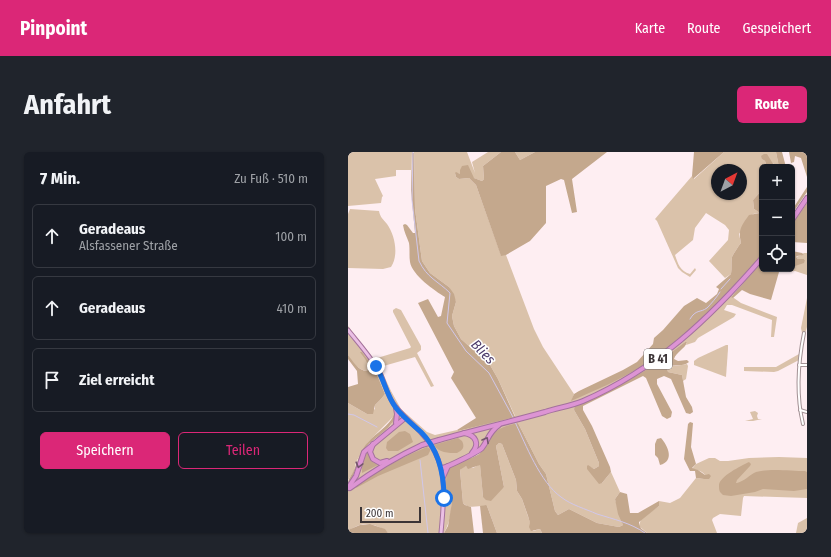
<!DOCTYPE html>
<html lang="de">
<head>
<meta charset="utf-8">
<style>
	:root { --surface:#171b24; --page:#20242c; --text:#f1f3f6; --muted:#9ea1a6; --line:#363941; --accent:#db2777 }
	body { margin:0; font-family:"Fira Sans Condensed",sans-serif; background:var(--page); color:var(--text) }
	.controls { position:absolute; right:12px; top:12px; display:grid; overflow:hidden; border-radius:6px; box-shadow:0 1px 3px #0004 }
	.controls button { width:36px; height:36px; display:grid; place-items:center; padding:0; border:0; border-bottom:1px solid var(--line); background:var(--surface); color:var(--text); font:20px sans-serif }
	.compass { position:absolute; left:363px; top:12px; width:36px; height:36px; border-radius:50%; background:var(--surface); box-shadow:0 1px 3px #0004; rotate:41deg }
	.scale { position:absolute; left:12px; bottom:10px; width:61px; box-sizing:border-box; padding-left:4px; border:2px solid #3b3436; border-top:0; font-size:11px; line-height:14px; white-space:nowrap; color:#3b3436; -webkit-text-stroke:3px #fff; paint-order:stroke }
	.stop { position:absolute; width:12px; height:12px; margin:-9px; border:3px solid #1a73e8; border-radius:50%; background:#fff }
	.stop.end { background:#1a73e8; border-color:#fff; box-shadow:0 1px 4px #0008 }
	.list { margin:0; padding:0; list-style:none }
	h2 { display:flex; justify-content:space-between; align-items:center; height:52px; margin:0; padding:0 16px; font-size:17px }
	h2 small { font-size:13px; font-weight:400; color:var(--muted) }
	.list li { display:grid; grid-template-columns:26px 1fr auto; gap:12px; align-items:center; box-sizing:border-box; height:64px; margin:0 8px 8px; padding:0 8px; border:1px solid var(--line); border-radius:6px }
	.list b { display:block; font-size:15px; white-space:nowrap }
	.list p { margin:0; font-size:13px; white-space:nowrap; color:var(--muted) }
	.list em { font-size:13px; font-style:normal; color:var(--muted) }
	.actions { display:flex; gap:8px; padding:12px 16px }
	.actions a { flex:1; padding:9px 0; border:1px solid var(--accent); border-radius:6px; text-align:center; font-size:14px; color:var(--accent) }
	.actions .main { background:var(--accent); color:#fff }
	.icon { flex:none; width:22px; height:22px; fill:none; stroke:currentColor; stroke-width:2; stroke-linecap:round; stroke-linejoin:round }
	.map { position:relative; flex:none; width:459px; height:381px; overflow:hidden; border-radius:6px }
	header { display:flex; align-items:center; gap:24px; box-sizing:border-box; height:56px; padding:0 20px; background:var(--accent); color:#fff }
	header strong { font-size:19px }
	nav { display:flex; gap:22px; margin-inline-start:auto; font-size:14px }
	.intro { display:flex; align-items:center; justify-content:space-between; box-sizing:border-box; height:96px; padding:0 24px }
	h1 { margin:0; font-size:28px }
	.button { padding:10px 18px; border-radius:6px; background:var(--accent); color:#fff; font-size:14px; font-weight:700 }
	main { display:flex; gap:24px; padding:0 24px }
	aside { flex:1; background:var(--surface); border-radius:6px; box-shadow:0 1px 3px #0004 }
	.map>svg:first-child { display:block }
	.green { fill:#dac2aa; fill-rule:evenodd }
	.forest { fill:#c4a88d }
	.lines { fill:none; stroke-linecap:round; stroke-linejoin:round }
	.stream { stroke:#d1c7ea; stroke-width:1 }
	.minor-casing { stroke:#a29194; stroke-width:4 }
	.major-casing { stroke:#a4729d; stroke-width:5 }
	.highway-casing { stroke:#a4729d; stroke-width:6 }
	.minor { stroke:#fff; stroke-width:2 }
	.major { stroke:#ebbfe5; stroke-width:3 }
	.highway { stroke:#dd94d4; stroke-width:4 }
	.highway-bridge-casing { stroke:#a4729d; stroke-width:6; stroke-linecap:butt }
	.highway-bridge { stroke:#dd94d4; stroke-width:4 }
	.oneway { stroke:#74566d }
	.route { stroke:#1a73e8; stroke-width:5 }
	.labels { text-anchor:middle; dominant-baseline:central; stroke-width:3; stroke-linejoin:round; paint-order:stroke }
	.shield { fill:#fff; stroke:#767172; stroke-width:1 }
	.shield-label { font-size:12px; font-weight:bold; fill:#3b3436 }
	.water-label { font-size:14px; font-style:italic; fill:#4d3c6b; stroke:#fff }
</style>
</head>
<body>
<header>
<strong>Pinpoint</strong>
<nav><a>Karte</a><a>Route</a><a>Gespeichert</a></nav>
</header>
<div class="intro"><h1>Anfahrt</h1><a class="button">Route</a></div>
<main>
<aside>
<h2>7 Min.<small>Zu Fuß · 510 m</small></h2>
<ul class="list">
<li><svg class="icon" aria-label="ahead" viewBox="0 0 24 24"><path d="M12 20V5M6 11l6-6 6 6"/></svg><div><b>Geradeaus</b><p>Alsfassener Straße</p></div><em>100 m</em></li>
<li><svg class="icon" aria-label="ahead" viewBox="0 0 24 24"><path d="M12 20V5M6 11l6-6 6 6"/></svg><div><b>Geradeaus</b></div><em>410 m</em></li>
<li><svg class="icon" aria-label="arrive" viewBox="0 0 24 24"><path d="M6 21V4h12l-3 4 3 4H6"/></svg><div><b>Ziel erreicht</b></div></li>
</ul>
<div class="actions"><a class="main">Speichern</a><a>Teilen</a></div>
</aside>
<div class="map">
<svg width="459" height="381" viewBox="0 0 459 381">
	<rect width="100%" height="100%" fill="#feeef2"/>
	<g class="green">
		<path d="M0,0h64l-1,18h-15v6l-21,3 8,17 -1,1 -1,6 -33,3z"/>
		<path d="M66,0h53l8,21 -3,-11 16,-10h13l-18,14 1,13 -2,2 -22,-8v1l-5,-1 1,4 3,2 10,-1 7,7 25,70h5l28,74 9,18 31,47 -2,6 71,-35 102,-93 17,-18v8l-31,34 10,7 36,14 -3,20h-3l1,-17 -40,-15h-5l-3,5 12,4 -2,3 -36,21 -3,4 -9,3 1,-3h-2c-20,16 -40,30 -62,42 -11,6 -43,18 -49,26l11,19 14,34v3l-5,3 -4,-2 12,16 9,-11 9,20 -5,7 8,26 -4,2 -22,-4 -28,-14 -11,6 -3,-4 -9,-37 -7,-10 -21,-41 -30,17 -5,10 -5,4 -25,12c-1,22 2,48 -9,67h-56c-6,-6 -19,-11 -28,-8 -4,1 -8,4 -12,5v-46l7,-11 4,-15 4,-7 28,-26 2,-8 -25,25 -12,20 -2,9 -6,9v-77l19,11 8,-5v-4l6,-6 4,-5 -10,-24 -7,-5 -1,6c-7,0 -16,-9 -19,-16 0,-6 0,-22 0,-29l26,33 36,-11 1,-1 -18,-35v-2l3,-2 5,2 20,36v4l-4,3 17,33 -3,1 -16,-30 -35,10 11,24 10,18 26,23 8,3 22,-5 1,1 57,-15 -17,-37 -8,-14 -29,-26 -7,-13 -2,-10 4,-14 -7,-15 -19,-14 -8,-12 -7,-52z"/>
		<path d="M167,0h20l-15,8z"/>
		<path d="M376,0h52l3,15h-4l-1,-3 -12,-5 3,2 2,6h-5v23l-9,10 1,9 6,4 -7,1 -14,20 2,9c-2,2 -8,12 -9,14 -1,6 0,11 -1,17l-6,4 -16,-17 19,-21 1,-10 -4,-5 -19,-12 -11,15 -2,12 -18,15c3,9 5,16 15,19l5,-6 1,2 -6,7 -8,-5 -4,-4 -21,-47 -2,-2 37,-43 2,3zM369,18h24v24h-24z"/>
		<path d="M2,57l29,2c1,6 4,8 8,13 8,11 12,31 4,43l-8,2 -35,-1v-54z"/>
		<path d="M454,101h5v22l-12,-4 -7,1 2,-3h2v-2l13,-7 -1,-1h-6l-2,-2 8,-3z"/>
		<path d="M459,146v29l-2,7 -3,-1 -1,-5z"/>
		<path d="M378,193h2v4l-2,28 -32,-12v-4l4,-3z"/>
		<path d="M451,202v6l-21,11 -4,1 -30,-1v-4h32z"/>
		<path d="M339,212l1,2 -2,13 -3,2 -1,-6 -14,-3 -1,-4 2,-3 7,1z"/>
		<path d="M407,259l3,2 -1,3 1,3h4l-9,2h-8l8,-2 -3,-7z"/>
		<path d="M151,291l3,1 14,36 1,11 5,8 11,32 7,-2 2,4h-45l-10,-27c-8,-1 -18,4 -24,-3l-3,-33 5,-4 8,2 7,-4 3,33 21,-10 -8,-41z"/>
		<path d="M431,305l28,1v40l-63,-2 -1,2 -2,18 -21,-2 -7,4 -1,2 5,13h-70l-8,-7 2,-7 18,-13v-5l11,2 10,-5 16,-20 8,1h3c-2,-7 -8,-9 -15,-10l4,-5 13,-6h6l5,3h8l21,-3z"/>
		<path d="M459,366v15h-11l2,-10z"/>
	</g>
	<g class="forest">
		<path d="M64,0l2,1 1,56 7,52 8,12 19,14 5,7 2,8 -4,14 2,10 7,13 29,26 8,14 17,38 -57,14 -1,-1 19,-12 -25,-40 3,-6 -36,-69 10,-4 10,18 3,-1 4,-19c-10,-6 -33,-22 -35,-35 -1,-6 0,-12 -1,-19 -2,-6 -5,-11 -6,-18l2,-1 2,1 6,8h2l-4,-43z"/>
		<path d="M153,0h14l5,8 15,-8h72l-35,27 5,33 -5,1 -8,-33 -3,-1 -15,7v37l-16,18 -24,14 -5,1 -25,-71 -7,-7 -10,1 -3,-2 -1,-4 1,-1 4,2v-4l2,-4 6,-1 6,13 8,3 2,-2 -1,-13z"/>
		<path d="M346,0h30l-31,27 -1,-3z"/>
		<path d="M428,0h6l4,15h-7z"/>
		<path d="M441,0h18v25l-6,-19 -6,-2 -1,6 -3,1z"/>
		<path d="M416,2h3l8,13h-8l-2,-6 -3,-2 -1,-3z"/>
		<path d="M459,35v5l-15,22v-4z"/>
		<path d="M414,38v64c-36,40 -73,84 -120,112 -22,14 -46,24 -71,35l3,-7 5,-3 44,-21 14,-8 16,-18 1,-6 9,-8 21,-24 13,-8 9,5 11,-9 2,-5 -3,-2 15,-13c1,-6 0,-11 1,-17 1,-2 7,-12 9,-14 -3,-13 0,-17 8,-28l11,-2 -6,-4 -1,-9z"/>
		<path d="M459,51v40l-15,-1v-18z"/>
		<path d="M444,99l10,2 2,2 -7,1 -1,1 2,2h6l1,1 -1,3 -12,4z"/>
		<path d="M414,110v7h28l-2,3h-9l-8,28 -21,-6 -8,-4 -9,8 -2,-1z"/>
		<path d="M337,190h2c-2,7 -11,10 -13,17l4,2 9,-1 2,2c-5,4 -13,4 -20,3l-2,3 1,4 14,3 4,22 6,10 1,5 -3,2 -4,-1 -15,-34 -7,-3 -7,3v5l15,28 -1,5 -4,2 -5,-3 -16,-38 -3,-2 -60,30v4l9,16 18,41 1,5 -9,11 -3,1 -12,-15v-3l1,-1 6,4 5,-3v-3l-14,-34 -11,-19 1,-4c40,-16 76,-37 110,-64z"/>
		<path d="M12,200h2l13,18 10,24 -4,5 -6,6 -2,9h-6l-19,-11v-16l10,-3 -1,-13 -9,-12v-4c5,6 10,16 19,16 4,-7 -3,-13 -7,-19z"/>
		<path d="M46,263c3,10 -21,24 -28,32 -9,11 -9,26 -18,37 0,-6 4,-9 6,-14 4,-10 7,-20 14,-28 8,-9 21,-16 26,-27z"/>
		<path d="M342,270l3,1 -2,24 5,17 -4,4 6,2 7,5 4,-1 2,2 -2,3h-5l-8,-1 -1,-7h-5l-6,-12 4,-35z"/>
		<path d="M170,271l21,41 7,10 9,37 3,4 11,-6 28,14 22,4 4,-2 -5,-11 -3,-15 5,-7 7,2 3,19h8l21,-12v5l-20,16c0,6 4,8 8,11h-105l-2,-4 -9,2 -2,-4 1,-4 -2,-7 -6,-17 -5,-8 -1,-11 -14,-36 -3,-1 -3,3 8,41 -13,14 -5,-1 -3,-3 -3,-32 -12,4 -2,-3 -6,4 3,33 2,2 6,2 3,26h-30l4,-7 4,-24 -5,-2 -1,-2c1,-8 -2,-21 3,-28 5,-9 21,-10 30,-16 4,-3 6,-8 8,-12 7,-13 18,-16 31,-19z"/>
		<path d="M57,279l5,3 3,8 -15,9h-10l-2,-3 1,-6 12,-10z"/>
		<path d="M110,286l4,3c3,6 1,9 -5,12 -9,0 -18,0 -23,-8z"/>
		<path d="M313,286c7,8 14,23 -1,27l-2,-7 -3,-3v-11l2,-5z"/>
		<path d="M79,295l3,2v2l-2,4 -50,21 -22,12 1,-2c22,-16 45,-29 70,-39z"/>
		<path d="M19,300l4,9 7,4 -16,8v-7z"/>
		<path d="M401,310l2,2 -1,2 -13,14 -1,3h1c8,-2 12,-8 19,-11 12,-4 36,-1 49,-1l2,1v17l-13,2 -31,-2 -8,3 -24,4 -8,-1 -3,-3c-1,-2 -1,-4 -1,-7 1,-9 22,-19 30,-23z"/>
		<path d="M138,353l1,1 10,27h-14l-3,-27z"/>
		<path d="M22,372l15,5 3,4h-40v-3l12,-5z"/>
	</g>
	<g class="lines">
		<g class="stream">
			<path d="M65,0l-1,48 7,61c8,17 19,20 31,32l-3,30 19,28 23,22 25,46"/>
			<path d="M373,137l9,-10"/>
			<path d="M342,167c6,-10 10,-6 17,-11 4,-4 10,-11 13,-16"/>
			<path d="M0,262l6,1 23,12"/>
			<path d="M167,270c11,23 25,60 46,75 10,8 25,12 36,17 16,5 34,9 48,19"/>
			<path d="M72,308l8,73"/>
		</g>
		<defs>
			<g id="minor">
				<path d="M451,213h8"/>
				<path d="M452,258l7,2"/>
				<path d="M455,272c-7,-29 -5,-61 1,-91"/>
			</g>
			<path id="major" d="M0,178c11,14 25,29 33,45 4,9 6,19 12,28 8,12 20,20 29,31 28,30 22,62 19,99"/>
			<g id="highway">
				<path d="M444,68l15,-22"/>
				<path d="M48,271l1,-9 -1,-6"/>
				<path d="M116,281c12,2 16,11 8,20"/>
				<path d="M91,288c35,-10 70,-18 106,-28 12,-4 26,-6 38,-11 74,-32 127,-83 179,-143"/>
				<path d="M25,292l-3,8 3,7 7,4 7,-2"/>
				<path d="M94,316c6,-1 36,-16 40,-20 7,-9 6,-15 17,-23"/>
				<path d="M95,325l5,-11"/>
				<path d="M0,336l8,-12 8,-24 41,-34"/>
				<path d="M2,336c23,-17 46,-31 72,-43"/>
			</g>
		</defs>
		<use href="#minor" class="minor-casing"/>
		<use href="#major" class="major-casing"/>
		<use href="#highway" class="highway-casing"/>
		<use href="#minor" class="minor"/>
		<use href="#major" class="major"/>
		<use href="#highway" class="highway"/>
		<defs>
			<path id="highway-bridge" d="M74,293l17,-5"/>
		</defs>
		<use href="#highway-bridge" class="highway-bridge-casing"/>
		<use href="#highway-bridge" class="highway-bridge"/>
	</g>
	<defs><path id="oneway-chevron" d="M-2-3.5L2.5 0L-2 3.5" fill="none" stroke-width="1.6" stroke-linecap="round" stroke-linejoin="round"/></defs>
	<g class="oneway">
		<use href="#oneway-chevron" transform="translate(138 288) rotate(-61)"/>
		<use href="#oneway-chevron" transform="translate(11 313) rotate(105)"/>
	</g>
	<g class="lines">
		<path class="route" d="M28,214c8,14 11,30 20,42 7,9 16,16 25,24 18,18 23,41 23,66"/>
	</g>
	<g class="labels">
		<rect class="shield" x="296" y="197" width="28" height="20" rx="3"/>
		<g class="shield-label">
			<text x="310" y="207">B 41</text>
		</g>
		<g class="water-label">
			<text transform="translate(135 200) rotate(46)">Blies</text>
		</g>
	</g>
</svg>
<div class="controls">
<button>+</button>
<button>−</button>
<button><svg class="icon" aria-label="locate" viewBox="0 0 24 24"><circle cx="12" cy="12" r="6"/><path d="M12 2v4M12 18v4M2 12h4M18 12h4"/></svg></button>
</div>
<svg class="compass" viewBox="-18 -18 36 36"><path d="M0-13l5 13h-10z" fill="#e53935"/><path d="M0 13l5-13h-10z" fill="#9ea1a6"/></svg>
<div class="scale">200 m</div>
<div class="stop" style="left:96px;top:346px"></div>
<div class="stop end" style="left:28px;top:214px"></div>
</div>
</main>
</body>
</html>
